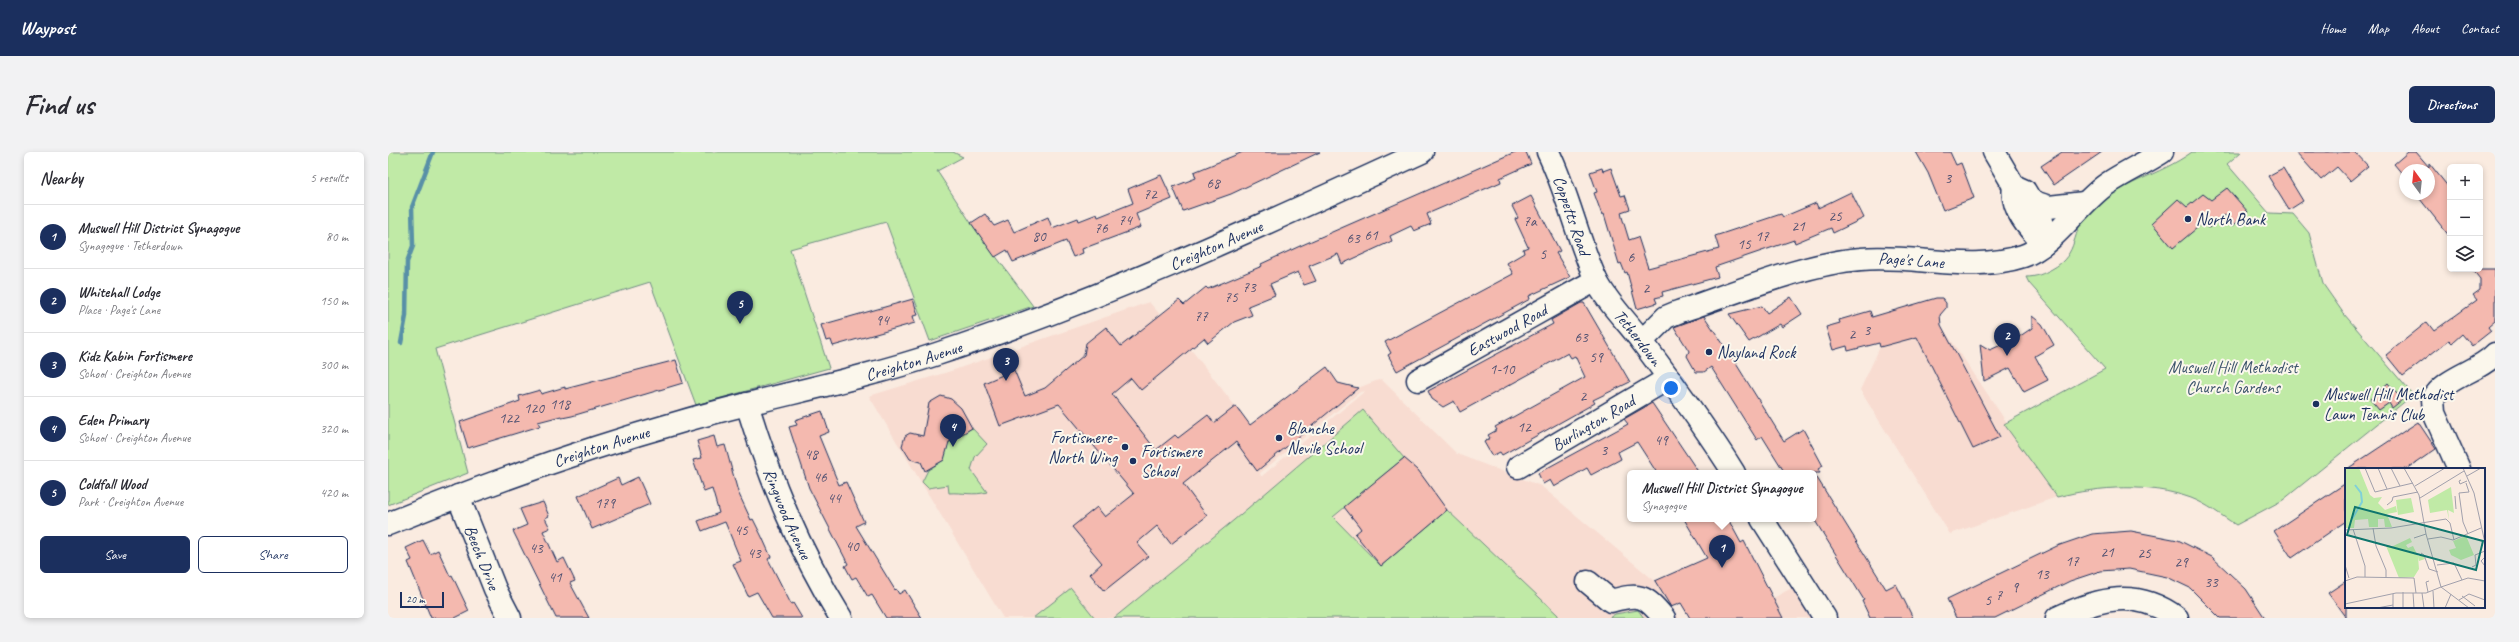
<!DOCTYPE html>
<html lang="en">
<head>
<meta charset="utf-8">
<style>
	:root { --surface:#fff; --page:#f2f2f3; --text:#2b2b33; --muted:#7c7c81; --line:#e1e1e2; --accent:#1b2f5e }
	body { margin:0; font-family:Caveat,sans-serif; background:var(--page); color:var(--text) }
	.controls { position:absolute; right:12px; top:12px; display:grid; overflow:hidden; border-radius:6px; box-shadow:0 2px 6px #0003 }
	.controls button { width:36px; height:36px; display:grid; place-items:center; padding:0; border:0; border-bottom:1px solid var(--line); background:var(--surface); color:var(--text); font:20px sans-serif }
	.compass { position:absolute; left:2011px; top:12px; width:36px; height:36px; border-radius:50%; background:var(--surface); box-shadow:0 2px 6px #0003; rotate:345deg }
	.scale { position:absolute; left:12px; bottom:10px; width:44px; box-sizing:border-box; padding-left:4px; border:2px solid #1b2f5e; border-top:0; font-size:11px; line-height:14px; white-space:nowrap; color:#1b2f5e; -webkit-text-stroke:3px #fbf7ec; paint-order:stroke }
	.you { position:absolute; left:1283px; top:236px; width:14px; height:14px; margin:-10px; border:3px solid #fff; border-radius:50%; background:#1a73e8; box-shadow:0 0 0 6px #1a73e833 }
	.badge { display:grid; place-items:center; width:26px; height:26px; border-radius:50%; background:var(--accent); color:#fff; font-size:13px; font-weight:700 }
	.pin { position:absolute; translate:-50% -33px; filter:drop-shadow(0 1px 2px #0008) }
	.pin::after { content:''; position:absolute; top:21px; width:14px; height:12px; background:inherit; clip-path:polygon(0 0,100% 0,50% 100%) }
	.popup { position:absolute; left:1239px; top:318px; width:190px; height:52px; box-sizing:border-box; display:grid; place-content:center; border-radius:6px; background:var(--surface); filter:drop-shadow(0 1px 3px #0005); font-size:13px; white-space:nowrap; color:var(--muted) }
	.popup b { font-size:15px; color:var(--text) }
	.popup::after { content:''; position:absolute; left:50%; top:100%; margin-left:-8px; border:8px solid transparent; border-top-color:var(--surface) }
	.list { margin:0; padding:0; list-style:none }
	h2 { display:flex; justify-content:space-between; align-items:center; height:52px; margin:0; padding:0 16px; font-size:17px }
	h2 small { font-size:13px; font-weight:400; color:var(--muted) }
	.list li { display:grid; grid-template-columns:26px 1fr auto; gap:12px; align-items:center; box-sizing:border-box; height:64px; padding:0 16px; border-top:1px solid var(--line) }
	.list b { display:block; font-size:15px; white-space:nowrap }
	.list p { margin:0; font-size:13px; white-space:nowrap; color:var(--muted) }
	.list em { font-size:13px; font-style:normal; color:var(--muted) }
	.actions { display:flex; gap:8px; padding:12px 16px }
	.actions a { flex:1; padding:9px 0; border:1px solid var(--accent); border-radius:6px; text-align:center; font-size:14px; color:var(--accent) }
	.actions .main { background:var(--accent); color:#fff }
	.icon { flex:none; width:22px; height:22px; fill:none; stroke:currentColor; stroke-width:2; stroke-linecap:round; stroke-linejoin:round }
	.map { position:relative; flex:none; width:2107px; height:466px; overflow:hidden; border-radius:6px }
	header { display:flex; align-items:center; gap:24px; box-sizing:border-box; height:56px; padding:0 20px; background:var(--accent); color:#fff }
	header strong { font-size:19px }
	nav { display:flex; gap:22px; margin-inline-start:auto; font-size:14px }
	.intro { display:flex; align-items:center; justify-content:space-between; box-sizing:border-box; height:96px; padding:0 24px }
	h1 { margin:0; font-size:28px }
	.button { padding:10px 18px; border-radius:6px; background:var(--accent); color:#fff; font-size:14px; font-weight:700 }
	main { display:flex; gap:24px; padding:0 24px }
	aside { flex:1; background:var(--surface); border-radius:6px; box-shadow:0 2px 6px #0003 }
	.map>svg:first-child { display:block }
	.built { fill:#f8dcd1; fill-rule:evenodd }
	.green { fill:#c0eaa6; stroke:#6e8c82 }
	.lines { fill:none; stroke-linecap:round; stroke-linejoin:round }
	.stream { stroke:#5890a7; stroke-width:4.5 }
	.building { fill:#f4b9af; stroke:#1b2f5e }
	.minor-casing { stroke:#1b2f5e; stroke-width:25 }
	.minor { stroke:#fbf7ec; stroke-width:22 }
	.poi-dot { fill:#1b2f5e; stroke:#fbf7ec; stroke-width:1.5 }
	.labels { text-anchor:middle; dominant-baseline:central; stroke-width:4; stroke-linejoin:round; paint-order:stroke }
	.number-label { font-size:15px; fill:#515272 }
	.street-label { font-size:17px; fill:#1b2f5e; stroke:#fbf7ec }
	.poi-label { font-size:17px; fill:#1b2f5e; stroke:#fbf7ec; text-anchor:start }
	.park-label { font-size:17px; fill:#3c546c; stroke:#fbf7ec }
	.inset-river { fill:none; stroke:#80d1d8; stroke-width:2 }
	.inset-road { fill:none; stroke:#a1a0ac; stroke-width:1 }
	.view { fill:#0f766e; fill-opacity:0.15; stroke:#0f766e; stroke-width:2 }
	.inset-edge { fill:none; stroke:#1b2f5e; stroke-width:2 }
</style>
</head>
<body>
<header>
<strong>Waypost</strong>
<nav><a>Home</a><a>Map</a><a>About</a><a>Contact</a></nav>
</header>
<div class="intro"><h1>Find us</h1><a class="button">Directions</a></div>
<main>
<aside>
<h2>Nearby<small>5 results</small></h2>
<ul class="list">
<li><span class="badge">1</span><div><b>Muswell Hill District Synagogue</b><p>Synagogue · Tetherdown</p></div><em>80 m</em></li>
<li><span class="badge">2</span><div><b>Whitehall Lodge</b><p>Place · Page's Lane</p></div><em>150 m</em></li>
<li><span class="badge">3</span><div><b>Kidz Kabin Fortismere</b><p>School · Creighton Avenue</p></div><em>300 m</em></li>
<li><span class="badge">4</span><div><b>Eden Primary</b><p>School · Creighton Avenue</p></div><em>320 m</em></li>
<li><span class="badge">5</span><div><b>Coldfall Wood</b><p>Park · Creighton Avenue</p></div><em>420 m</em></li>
</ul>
<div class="actions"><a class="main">Save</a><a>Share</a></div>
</aside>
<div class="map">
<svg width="2107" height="466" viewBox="0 0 2107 466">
	<rect width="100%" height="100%" fill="#faebe0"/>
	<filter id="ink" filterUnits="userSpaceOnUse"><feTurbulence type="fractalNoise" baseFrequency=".025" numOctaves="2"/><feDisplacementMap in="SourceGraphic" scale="8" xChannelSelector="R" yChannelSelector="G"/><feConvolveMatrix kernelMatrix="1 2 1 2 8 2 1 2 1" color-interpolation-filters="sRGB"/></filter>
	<g filter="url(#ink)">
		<g class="built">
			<path d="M1548,146h6l4,5 -6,12 1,10 116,172 -107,37 -90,-144 20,-43 -9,-30z"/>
			<path d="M761,150l44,50 60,77 13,-2 -6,-10 67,-50 11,16 20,5 23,-9 76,75 84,32 114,95 14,26 10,11h-676l-134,-222 82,-25zM977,239l-103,85h-1l-1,-3 100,-81z"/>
			<path d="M1415,430l22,36h-89z"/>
		</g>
		<g class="green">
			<path d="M0,0h565l10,5 -26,14 34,52 62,83 -103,35 -44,-119 -96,27 39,119 -133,37 -46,-123 -215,67 33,124 -80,32z"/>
			<path d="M1804,0h49l-14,12 42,49 24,1 16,19 14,51 21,30 69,81 -130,105 -47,25c-14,-9 -29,-21 -45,-27 -42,-15 -91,-12 -134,-1l-53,-73 101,-55 -76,-86 -3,-6c10,0 17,-3 26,-8 28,-15 18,-38 37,-57 29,-29 70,-36 103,-60z"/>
			<path d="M975,258l41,48 -71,59 48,49 66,-56 111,105v3h-444l120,-98z"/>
			<path d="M584,276l15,16 -12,13 -4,13 16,22c-13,4 -25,0 -38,1l-1,-8 -20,3 -6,-6 6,-12 16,-10 -2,-13z"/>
			<path d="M683,436l24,30h-62z"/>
			<path d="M1250,458l6,8h-35l6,-4z"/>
		</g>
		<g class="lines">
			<path class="stream" d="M13,191l5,-27 1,-54 6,-16 -1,-39 21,-55"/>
		</g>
		<g class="building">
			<path d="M855,0h77l-89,42 -48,17 -10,-24 23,-9 -2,-6z"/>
			<path d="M1127,0h11l5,12 -31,14 1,4 -74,32 4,10 -17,7 -3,-5 -21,10 2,5 -50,23 -4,-10 -29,12 7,15 -12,4 -6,-13 -28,12 5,11 -27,11 4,9 -18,7 -26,21 -4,-5 -63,52 -10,-12 -19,16 44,56 19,-15 3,3 30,-23 6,8 22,-17 14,19 77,-58 11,16 20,5 -101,83 -21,-29 -53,42 24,32 -36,28 -14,-18 -20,17 11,13 -44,35 -14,-17 12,-11 -30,-36 25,-20 8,10 29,-23 -75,-90 -59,22 -16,-43 30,-13 11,26 20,-8 39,-33 2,-12 20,-16 15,19 58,-46 5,5 22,-18 2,2 54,-23 -1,-2 39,-18z"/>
			<path d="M1528,0h34l6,13 5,-2 13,35 -31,12 -15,-37z"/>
			<path d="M1674,0h40l-48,33 -13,-19z"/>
			<path d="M1908,0h59l13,14 -18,15 -13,-14 -16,13z"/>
			<path d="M2020,0h8l13,15v-4l21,26v48l-34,-43h13v-24h-24l-1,6 -10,-12z"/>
			<path d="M1214,16l1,3 8,-3 10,28 4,-1 5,14 -9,3 1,5 7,23 9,-3 10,31 71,-19 -4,-13 66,-22 2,3 33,-14 2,5 33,-16 13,26 -31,15 -2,-5 -36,15 -1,-3 -79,27 3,10 -56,15 1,4 -8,2 2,5 -20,6 -10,-37 -2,1 -4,-10 -2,1 -15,-50 -2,1 -8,-22 3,-1 -7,-20z"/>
			<path d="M1895,16l20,33 -14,9 -21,-34z"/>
			<path d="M773,23l11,24 -36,15 5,13 -59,22 1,4 -10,4 -7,-16 -53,21 -6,-12 -12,7 -24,-34 14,-9 9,12 14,-6 6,12 34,-15 4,11 26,-10 1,3 18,-7 1,3 35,-14 -5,-14z"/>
			<path d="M1839,36l21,24 -15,14 -8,-11 -16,13 -6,-5 -30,25 -21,-25 26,-24 9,8 16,-13 8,6z"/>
			<path d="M1143,44l29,55 -4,2 14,24 -41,19 1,3 -133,72 -9,-16 3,-2 -6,-11 128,-68 -6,-11 17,-10 -1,-4 5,-2 -13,-28 3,-1 -6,-12z"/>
			<path d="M2084,117h23v52l-7,6 3,4 -19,15 -10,-12 -10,9 -3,-3 -46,36 -17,-21 41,-33 7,9 43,-31 -4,-5 7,-5v-11z"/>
			<path d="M1403,145l11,17 -20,13 -2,-3 -31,18 -20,-28 33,-8 5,7z"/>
			<path d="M1548,146h6l4,5v5l-6,7 1,10 59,112 -27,12 -56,-112 -37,10 -1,-4 -31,8 -1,-5 -14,4 -7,-23 14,-4 -1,-3 31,-9 2,6z"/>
			<path d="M525,147l5,16 -5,1 2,7 -82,23 -2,-6 -5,1 -5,-16z"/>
			<path d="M1193,151h3l46,79 -37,18 2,3 -93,52 -2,-3 -8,4 -8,-14 6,-4 -2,-3 9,-5 -2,-3 90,-50 -10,-21 -4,2 -3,-5 -108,59 -6,-11 -11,6 -11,-8 -4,-8 125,-67 -2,-4z"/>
			<path d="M1316,164l26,38 54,87 19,-12 20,37 -5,3 2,4h-35l-23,-37 -5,4 -46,-73 -7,5h-8l-9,-16 2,-5 -15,-24z"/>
			<path d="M1644,164l10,8 12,21 -19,11 13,24 -24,12 -14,-24 -26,13 -4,-37 10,6 11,-5 3,2 28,-19z"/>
			<path d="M288,208l7,23 -111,33 -10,2 -1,-2 -23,6 2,4 -72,22 -8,-26 60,-21 -1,-5 21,-6 1,4 24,-7v2z"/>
			<path d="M2000,231l14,17 -10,8 -3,-5 -10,7 -9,-11z"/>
			<path d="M553,244l10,3 10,9 11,20 -23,14 -5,18 -19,11 -4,-9 -11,-3 -8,-13 3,-10 5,-3 13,3 6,-33z"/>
			<path d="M1264,251l47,70h-42l-20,-31 -19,10 3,7 -30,16 -4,-7 -33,19 -4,-7 -7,4 -5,-11 90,-49 -4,-5z"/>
			<path d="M434,259l7,21 -10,4 20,49 7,-3 18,40 -8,4 39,64 1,-1 3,5 6,-4 17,28h-36l-14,-23 -4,2 -12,-20 -4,2 -7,-13 3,-2 -39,-76 -20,-61 8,-2 -2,-5z"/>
			<path d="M2030,270l18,27 -29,20h-60z"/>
			<path d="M326,284l3,11 8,-2 13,47 13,28 2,-1 9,18 9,20 -3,2 23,45 2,-1 9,15h-30l-15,-26 -9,4 -15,-32 8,-3 -16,-39 -23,9 -4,-10 21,-8 -7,-24 -8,3 -11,-32 9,-2 -5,-17z"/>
			<path d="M1016,306l14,12 29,40 -66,56 -26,-32 6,-5 -2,-3 -15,-19z"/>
			<path d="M1426,321l72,116 10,-5 17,34h-43l-8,-17 2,-1 -50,-81z"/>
			<path d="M250,325l12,27 -58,25 -14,-33 40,-18 3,7z"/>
			<path d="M1958,331v38l-54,37 -18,-27z"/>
			<path d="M155,350l6,14 -4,2 5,10 -7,3 14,31 7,-4 11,23 -5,2 19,35h-33l-43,-87 14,-6 -7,-16z"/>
			<path d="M1296,367h44l13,24 3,-2 39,77h-93l-9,-15 -10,4 -16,-26 52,-23z"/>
			<path d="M1743,379l47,9 34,17 34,32 19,29h-45l-30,-30 -23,-11 -38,-8 -29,2 -30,10 -75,37h-39l-9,-19 110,-53 35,-12z"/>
			<path d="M35,388l7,14 8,-4 12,26 2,-1 17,36 -14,7h-24l-23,-56 4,-2 -6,-12z"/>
			<path d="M1958,429v37l-18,-25z"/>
		</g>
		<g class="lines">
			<defs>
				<g id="minor">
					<path id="s1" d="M1160,0c20,41 29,86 48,128 12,24 32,42 47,63 32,43 63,85 91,130"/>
					<path d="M1606,0l20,34 11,5 13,22 4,8 2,23"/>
					<path d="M1626,34c-4,23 15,43 30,58"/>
					<path d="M1643,49l18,6 35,-4"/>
					<path id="s2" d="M1254,189l24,-24 12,-5c54,-18 127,-49 183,-53 53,-5 110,14 162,-3 32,-11 56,-53 84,-72 18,-12 38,-21 55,-32"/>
					<path id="s3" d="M1030,228l178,-100"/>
					<path id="s4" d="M359,252c24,78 51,144 94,214"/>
					<path id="s5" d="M1130,315l151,-89"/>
					<path d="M2071,317l-25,-56 -1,-14c12,-22 45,-27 62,-45"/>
					<path id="s6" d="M70,344l37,93 15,29"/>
					<path d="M1374,367l63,99"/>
					<path id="s7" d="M0,372c96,-39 193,-74 292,-102 85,-25 173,-40 257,-68 167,-55 326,-129 485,-202"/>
					<path d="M1200,430l23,19c29,-8 34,-6 53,17"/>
					<path d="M1669,466c42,-20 80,-30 120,0"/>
				</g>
			</defs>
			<use href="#minor" class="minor-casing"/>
			<use href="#minor" class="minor"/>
		</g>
	</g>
	<g class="poi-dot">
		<circle cx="1800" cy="67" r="4"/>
		<circle cx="1321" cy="200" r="4"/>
		<circle cx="1928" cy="252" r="4"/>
		<circle cx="891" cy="286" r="4"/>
		<circle cx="737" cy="295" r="4"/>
		<circle cx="745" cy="309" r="4"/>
	</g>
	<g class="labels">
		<g class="number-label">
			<text x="1560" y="26">3</text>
			<text x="825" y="31">68</text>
			<text x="762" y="42">72</text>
			<text x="1447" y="64">25</text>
			<text x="737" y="68">74</text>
			<text x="1142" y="69">7a</text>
			<text x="1410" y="74">21</text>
			<text x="713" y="76">76</text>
			<text x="983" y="83">61</text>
			<text x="651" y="84">80</text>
			<text x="1374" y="84">17</text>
			<text x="965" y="86">63</text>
			<text x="1356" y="92">15</text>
			<text x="1155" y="102">5</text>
			<text x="1243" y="105">6</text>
			<text x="861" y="135">73</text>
			<text x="1258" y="136">2</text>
			<text x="843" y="145">75</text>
			<text x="813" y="164">77</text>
			<text x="494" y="168">94</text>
			<text x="1479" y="178">3</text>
			<text x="1464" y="182">2</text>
			<text x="1193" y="185">63</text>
			<text x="1208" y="205">59</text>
			<text x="1114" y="217">1-10</text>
			<text x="1195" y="244">2</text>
			<text x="172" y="252">118</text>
			<text x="146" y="256">120</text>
			<text x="121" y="266">122</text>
			<text x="1136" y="275">12</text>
			<text x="1273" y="288">49</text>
			<text x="1216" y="298">3</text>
			<text x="423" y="302">48</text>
			<text x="432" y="325">46</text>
			<text x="446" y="346">44</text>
			<text x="217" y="351">179</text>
			<text x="353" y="378">45</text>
			<text x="464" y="394">40</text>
			<text x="148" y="396">43</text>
			<text x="1719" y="400">21</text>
			<text x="366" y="401">43</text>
			<text x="1756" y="401">25</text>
			<text x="1684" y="409">17</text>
			<text x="1793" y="410">29</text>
			<text x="1654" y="422">13</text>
			<text x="167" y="425">41</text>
			<text x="1823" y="430">33</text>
			<text x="1627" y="435">9</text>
			<text x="1611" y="443">7</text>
			<text x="1600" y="448">5</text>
		</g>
		<g class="street-label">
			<text stroke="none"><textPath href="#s1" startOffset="68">Coppetts Road</textPath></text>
			<text stroke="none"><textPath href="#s7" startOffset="875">Creighton Avenue</textPath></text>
			<text stroke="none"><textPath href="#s2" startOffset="288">Page's Lane</textPath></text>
			<text stroke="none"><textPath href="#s3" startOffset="102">Eastwood Road</textPath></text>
			<text stroke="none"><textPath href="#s1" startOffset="208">Tetherdown</textPath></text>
			<text stroke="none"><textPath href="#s7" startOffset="551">Creighton Avenue</textPath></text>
			<text stroke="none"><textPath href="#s5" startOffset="87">Burlington Road</textPath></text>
			<text stroke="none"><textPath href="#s7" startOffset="227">Creighton Avenue</textPath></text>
			<text stroke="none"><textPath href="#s4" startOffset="117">Ringwood Avenue</textPath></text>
			<text stroke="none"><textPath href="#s6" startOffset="66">Beech Drive</textPath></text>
		</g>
		<g class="poi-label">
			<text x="1808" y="67">North Bank</text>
			<text x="1329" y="200">Nayland Rock</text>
			<text x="1936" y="242">Muswell Hill Methodist<tspan x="1936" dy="20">Lawn Tennis Club</tspan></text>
			<text x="899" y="276">Blanche<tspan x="899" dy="20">Nevile School</tspan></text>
			<text x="729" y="285" text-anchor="end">Fortismere-<tspan x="729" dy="20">North Wing</tspan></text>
			<text x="753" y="299">Fortismere<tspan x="753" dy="20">School</tspan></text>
		</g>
		<g class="park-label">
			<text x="1845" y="215">Muswell Hill Methodist<tspan x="1845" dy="20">Church Gardens</tspan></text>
		</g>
	</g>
	<g transform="translate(1957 316)">
		<rect width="140" height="140" fill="#faebe0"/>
		<path d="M0,0h14l11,27 4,3 8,-1 -4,6 7,7 11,-4 1,6 -10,2 5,13h-7l-1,-8h-6v8h-9l-1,-8 -13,1 -1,8h-9zM106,19l3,26 -6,-3 1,10 -2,-10 -17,3 -2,-13zM66,30l3,14 -16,3 -2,-15zM123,67l-1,3 7,17 -13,5 -10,-5 -2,-5 7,-2 -3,-7zM65,70l2,4 -6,3 2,3 5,-2 5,10 5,-1 2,4 -6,2 -1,-4 1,12 -5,8 -15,1 -13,-32 3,-1 2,2z" fill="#c0eaa6"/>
		<path class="inset-river" d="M7,51l10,-17 -1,-9 -6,-8"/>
		<path class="inset-road" d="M20,0l10,24 38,-9M33,0l9,21M46,0l9,18M59,0l15,27 7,39 15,53 27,-9 17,3M118,0l11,25 11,50M122,8l14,-8M116,12l-2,1 1,3 7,-3M121,15l3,9 -10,1 4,29 5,12M70,18l30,-18M110,28l1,13M75,30l44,-27M42,37l5,-4 1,-4 25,-5M28,60l3,18 10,24v8M8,61l12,37v11M0,62l46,-2 55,-9 4,4 4,17M69,70l12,-4M83,71l13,-2 12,3 28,-12M76,85l3,2 5,14 9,3M140,89l-4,4 4,5M0,97l4,13M92,97l17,-2 8,17M127,99l4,-2 -1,-10 10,-4M0,113l12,-4 57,1 2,15M88,123l1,17M58,124v16M83,124l-2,-10 3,-1M68,125l1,15M77,125l2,15M48,126v14M117,128l13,10M114,132l10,-6 16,6M0,136l51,-11h30l15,-6 28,21M32,140l16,-3M100,140l6,-14"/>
		<path class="view" d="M10,39l128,34 -7,29 -129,-35z"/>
		<rect width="140" height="140" class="inset-edge"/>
	</g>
</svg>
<div class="controls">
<button>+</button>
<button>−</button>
<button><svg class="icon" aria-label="layers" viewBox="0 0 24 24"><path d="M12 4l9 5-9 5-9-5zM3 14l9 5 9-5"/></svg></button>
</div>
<svg class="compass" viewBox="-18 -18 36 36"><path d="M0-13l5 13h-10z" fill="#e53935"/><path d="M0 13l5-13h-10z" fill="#7c7c81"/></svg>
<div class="scale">20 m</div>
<div class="you"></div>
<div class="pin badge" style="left:1334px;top:416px">1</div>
<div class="popup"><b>Muswell Hill District Synagogue</b>Synagogue</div>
<div class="pin badge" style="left:1619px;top:204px">2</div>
<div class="pin badge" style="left:618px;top:229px">3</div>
<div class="pin badge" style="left:565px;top:295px">4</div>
<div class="pin badge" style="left:352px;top:172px">5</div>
</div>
</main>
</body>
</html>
